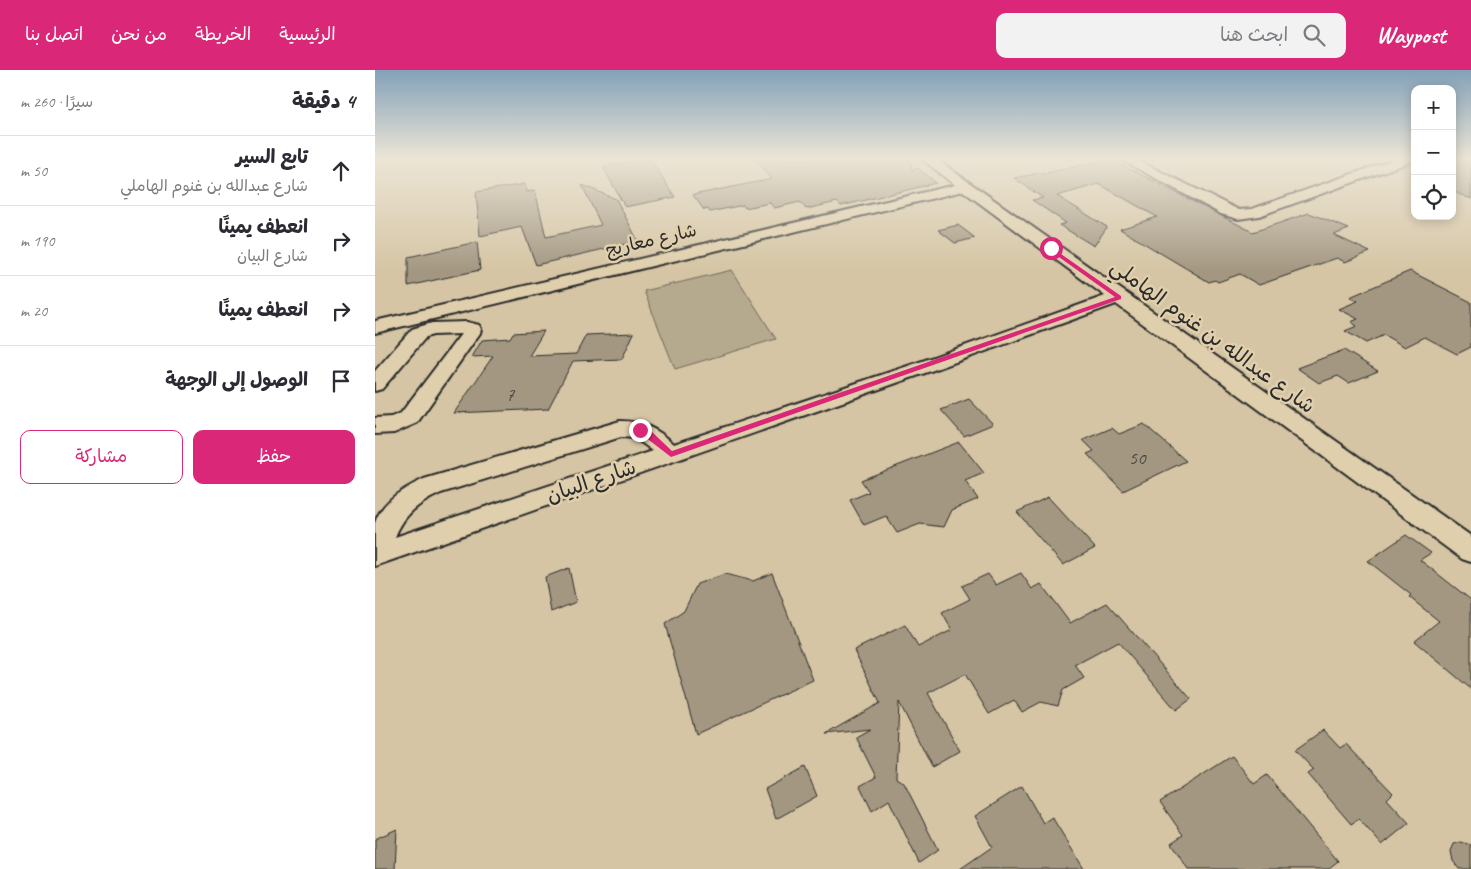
<!DOCTYPE html>
<html lang="ar">
<head>
<meta charset="utf-8">
<style>
	:root { --surface:#fff; --page:#f2f2f3; --text:#2b2b33; --muted:#7c7c81; --line:#e1e1e2; --accent:#db2777 }
	body { margin:0; font-family:Caveat,"Playpen Sans Arabic",sans-serif; background:var(--page); color:var(--text); direction:rtl }
	.controls { position:absolute; right:15px; top:15px; display:grid; overflow:hidden; border-radius:10px; box-shadow:0 2px 12px #0003 }
	.controls button { width:45px; height:45px; display:grid; place-items:center; padding:0; border:0; border-bottom:1px solid var(--line); background:var(--surface); color:var(--text); font:25px sans-serif }
	.stop { position:absolute; width:15px; height:15px; margin:-11px; border:4px solid #db2777; border-radius:50%; background:#fff }
	.stop.end { background:#db2777; border-color:#fff; box-shadow:0 1px 5px #0008 }
	.list { margin:0; padding:0; list-style:none }
	h2 { display:flex; justify-content:space-between; align-items:center; height:65px; margin:0; padding:0 20px; font-size:21px }
	h2 small { font-size:16px; font-weight:400; color:var(--muted) }
	.list li { display:grid; grid-template-columns:32px 1fr auto; gap:15px; align-items:center; box-sizing:border-box; height:70px; padding:0 20px; border-top:1px solid var(--line) }
	.list b { display:block; font-size:19px; white-space:nowrap }
	.list p { margin:0; font-size:16px; white-space:nowrap; color:var(--muted) }
	.list em { font-size:16px; font-style:normal; color:var(--muted) }
	.actions { display:flex; gap:10px; padding:15px 20px }
	.actions a { flex:1; padding:11px 0; border:1px solid var(--accent); border-radius:10px; text-align:center; font-size:18px; color:var(--accent) }
	.actions .main { background:var(--accent); color:#fff }
	.icon { flex:none; width:28px; height:28px; fill:none; stroke:currentColor; stroke-width:2; stroke-linecap:round; stroke-linejoin:round }
	.map { position:relative; flex:none; width:1096px; height:799px; overflow:hidden; direction:ltr }
	header { display:flex; align-items:center; gap:30px; box-sizing:border-box; height:70px; padding:0 25px; background:var(--accent); color:#fff }
	header strong { font-size:24px }
	nav { display:flex; gap:28px; margin-inline-start:auto; font-size:18px }
	.search { width:350px; height:45px; background:var(--page); display:flex; align-items:center; gap:12px; box-sizing:border-box; padding:0 18px; border-radius:10px; color:var(--muted); font-size:19px }
	main { display:flex }
	aside { flex:1; background:var(--surface) }
	.map>svg:first-child { display:block }
	.green { fill:#b5a98e; stroke:#706a5c }
	.building { fill:#a39781; stroke:#2b2b2b }
	.lines { fill:none; stroke-linecap:round; stroke-linejoin:round }
	.minor-casing { stroke:#2b2b2b; stroke-width:4 }
	.minor { fill:#e0cfac; fill-rule:evenodd }
	.route { fill:#db2777 }
	.labels { text-anchor:middle; dominant-baseline:central; stroke-width:5; stroke-linejoin:round; paint-order:stroke }
	.far-street-label { font-size:18px; fill:#2b2b2b; stroke:#e0cfac }
	.number-label { font-size:19px; fill:#494640 }
	.street-label { font-size:21px; fill:#2b2b2b; stroke:#e0cfac }
</style>
</head>
<body>
<header>
<strong>Waypost</strong>
<div class="search"><svg class="icon" aria-label="search" viewBox="0 0 24 24"><circle cx="10" cy="10" r="6"/><path d="M15 15l6 6"/></svg>ابحث هنا</div>
<nav><a>الرئيسية</a><a>الخريطة</a><a>من نحن</a><a>اتصل بنا</a></nav>
</header>
<main>
<div class="map">
<svg width="1096" height="799" viewBox="0 0 1096 799">
	<rect width="100%" height="100%" fill="#d5c5a4"/>
	<filter id="ink" filterUnits="userSpaceOnUse"><feTurbulence type="fractalNoise" baseFrequency=".02" numOctaves="2"/><feDisplacementMap in="SourceGraphic" scale="10" xChannelSelector="R" yChannelSelector="G"/><feConvolveMatrix kernelMatrix="1 2 1 2 8 2 1 2 1" color-interpolation-filters="sRGB"/></filter>
	<g filter="url(#ink)">
		<path class="green" d="M357,200l44,69 -101,30 -31,-78z"/>
		<g class="building">
			<path d="M270,89h5l25,38 -50,10 -22,-40z"/>
			<path d="M380,89h156l1,11 6,-2 18,15 -95,23 -4,-4 -31,7 -6,-7 -26,6 -4,-5 -25,5 -2,-3 -33,7 -2,-3 -4,1 -11,-15 79,-16z"/>
			<path d="M735,89l143,73 56,-19 40,16 -15,6 36,17 -25,10 -8,-4 -78,27 -19,-11 -22,8 -3,-2 -6,2 -89,-53 37,-12 -58,-33 -42,12 50,31 -13,19 -35,-21 7,-2 -34,-23 11,-2 -29,-20 26,-5 2,1z"/>
			<path d="M1077,89h19v40l-19,-8z"/>
			<path d="M150,114l2,8 8,-2 11,47 55,-12 -19,-40 34,14 22,42 -102,24 -14,-38 -42,9 -4,-44z"/>
			<path d="M583,155l17,13 -20,5 -17,-13z"/>
			<path d="M102,172l3,28 -72,16v-29z"/>
			<path d="M1035,201l61,31v45l-14,7 -32,-17 -20,10 -21,-12 -18,8 -21,-12 12,-5 -6,-4 7,-3 -19,-10 19,-8 -8,-4z"/>
			<path d="M169,261l-15,25 47,-2 10,-19 48,-2 -12,26 -49,2 -25,48 -94,4 39,-57 -21,1 10,-17 28,-2 3,-5z"/>
			<path d="M969,280l34,21 -29,12 -11,-7 -19,7 -22,-15z"/>
			<path d="M594,329l24,25 -29,12 -23,-26z"/>
			<path d="M769,354l42,37 -63,30 -36,-37 7,-3 -11,-11 29,-12 7,6z"/>
			<path d="M584,372l25,31 -19,8 13,18 -26,11 -8,17 -24,-3 -23,9 -11,-17 -22,9 -14,-25 19,-8 -8,-12z"/>
			<path d="M673,427l47,51 -32,17 -46,-53z"/>
			<path d="M1031,465l25,18 -11,7 51,40v89l-57,-48 25,-20 -30,-24 2,-2 -43,-34z"/>
			<path d="M194,498l7,34 -25,10 -6,-35z"/>
			<path d="M397,503l41,107 -117,54 -31,-110 19,-13 13,-27 28,-10 28,7z"/>
			<path d="M646,503l11,16 9,-5 29,39 37,-20 84,96 -15,11 -58,-68 -43,23 9,13 -21,12 -5,16 -17,-4 -19,10 -8,-12 -25,14 -24,-40 -37,19 32,58 -28,16 -33,-65 -3,76 8,5 34,67 -19,13 -30,-63 -17,11 -12,-25 16,-9 -20,-40 14,-8 -44,5 54,-31 -26,-53 51,-25 13,22 34,-17 -10,-17 28,-14 -8,-13 26,-12 8,11z"/>
			<path d="M948,660l17,18 6,-4 47,49 -6,6 22,24 -27,22 -23,-26 -8,5 -43,-50 6,-4 -19,-20z"/>
			<path d="M857,686l22,28 13,-9 71,86 -10,8h-140l-17,-26 12,-8 -23,-33z"/>
			<path d="M430,697l12,29 -41,23 -11,-30z"/>
			<path d="M647,716l21,37 9,-6 32,52h-124l32,-22 -17,-31z"/>
			<path d="M22,759l-2,40h-20v-30z"/>
			<path d="M1086,772l10,3v24h-12l-6,-8 -2,-10 3,-7z"/>
		</g>
		<g class="lines">
			<defs>
				<g id="minor">
					<path d="M547,89h14l535,377v26l-9,-3 -346,-255 -191,69 -550,193c0,-13 0,-31 0,-43 7,-23 30,-35 49,-44l196,-58c22,0 38,8 54,23l237,-79 194,-69 -142,-105 -588,142v-12l580,-136zM246,367l14,1 18,13 -258,86c9,-23 24,-34 46,-44z"/>
					<path d="M745,89h15l104,51 13,-1 143,-50h17l-2,3 -151,54 -21,3 -17,-5z"/>
					<path d="M92,252l12,3 2,4 -1,4 -63,90 -23,10 -19,1v-16l16,-1 10,-4 60,-79 -28,1 -7,2 -44,52 -7,2v-20l37,-42 20,-6z"/>
				</g>
			</defs>
			<use href="#minor" class="minor-casing"/>
			<use href="#minor" class="minor"/>
		</g>
	</g>
	<linearGradient id="sky" x2="0" y2="1"><stop stop-color="#83a1b8"/><stop offset="0.44" stop-color="#ece5d6"/><stop offset="1" stop-color="#ece5d6" stop-opacity="0"/></linearGradient>
	<rect width="1096" height="201" fill="url(#sky)"/>
	<path class="route" d="M676,177l70,49v3l-450,158 -35,-27 4,-3 11,4 21,20 443,-154 -66,-47z"/>
	<g class="labels">
		<g class="far-street-label">
			<text transform="translate(276 170) rotate(-13)">شارع معاريج</text>
		</g>
		<g class="number-label">
			<text x="135" y="325">7</text>
			<text x="762" y="388">50</text>
		</g>
		<g class="street-label">
			<text transform="translate(838 266) rotate(36)">شارع عبدالله بن غنوم الهاملي</text>
			<text transform="translate(216 411) rotate(-19)">شارع البيان</text>
		</g>
	</g>
</svg>
<div class="controls">
<button>+</button>
<button>−</button>
<button><svg class="icon" aria-label="locate" viewBox="0 0 24 24"><circle cx="12" cy="12" r="6"/><path d="M12 2v4M12 18v4M2 12h4M18 12h4"/></svg></button>
</div>
<div class="stop" style="left:676px;top:178px"></div>
<div class="stop end" style="left:265px;top:360px"></div>
</div>
<aside>
<h2>4 دقيقة<small>سيرًا · 260 m</small></h2>
<ul class="list">
<li><svg class="icon" aria-label="ahead" viewBox="0 0 24 24"><path d="M12 20V5M6 11l6-6 6 6"/></svg><div><b>تابع السير</b><p>شارع عبدالله بن غنوم الهاملي</p></div><em>50 m</em></li>
<li><svg class="icon" aria-label="right" viewBox="0 0 24 24"><path d="M7 20v-9h11M14 6l5 5-5 5"/></svg><div><b>انعطف يمينًا</b><p>شارع البيان</p></div><em>190 m</em></li>
<li><svg class="icon" aria-label="right" viewBox="0 0 24 24"><path d="M7 20v-9h11M14 6l5 5-5 5"/></svg><div><b>انعطف يمينًا</b></div><em>20 m</em></li>
<li><svg class="icon" aria-label="arrive" viewBox="0 0 24 24"><path d="M6 21V4h12l-3 4 3 4H6"/></svg><div><b>الوصول إلى الوجهة</b></div></li>
</ul>
<div class="actions"><a class="main">حفظ</a><a>مشاركة</a></div>
</aside>
</main>
</body>
</html>
